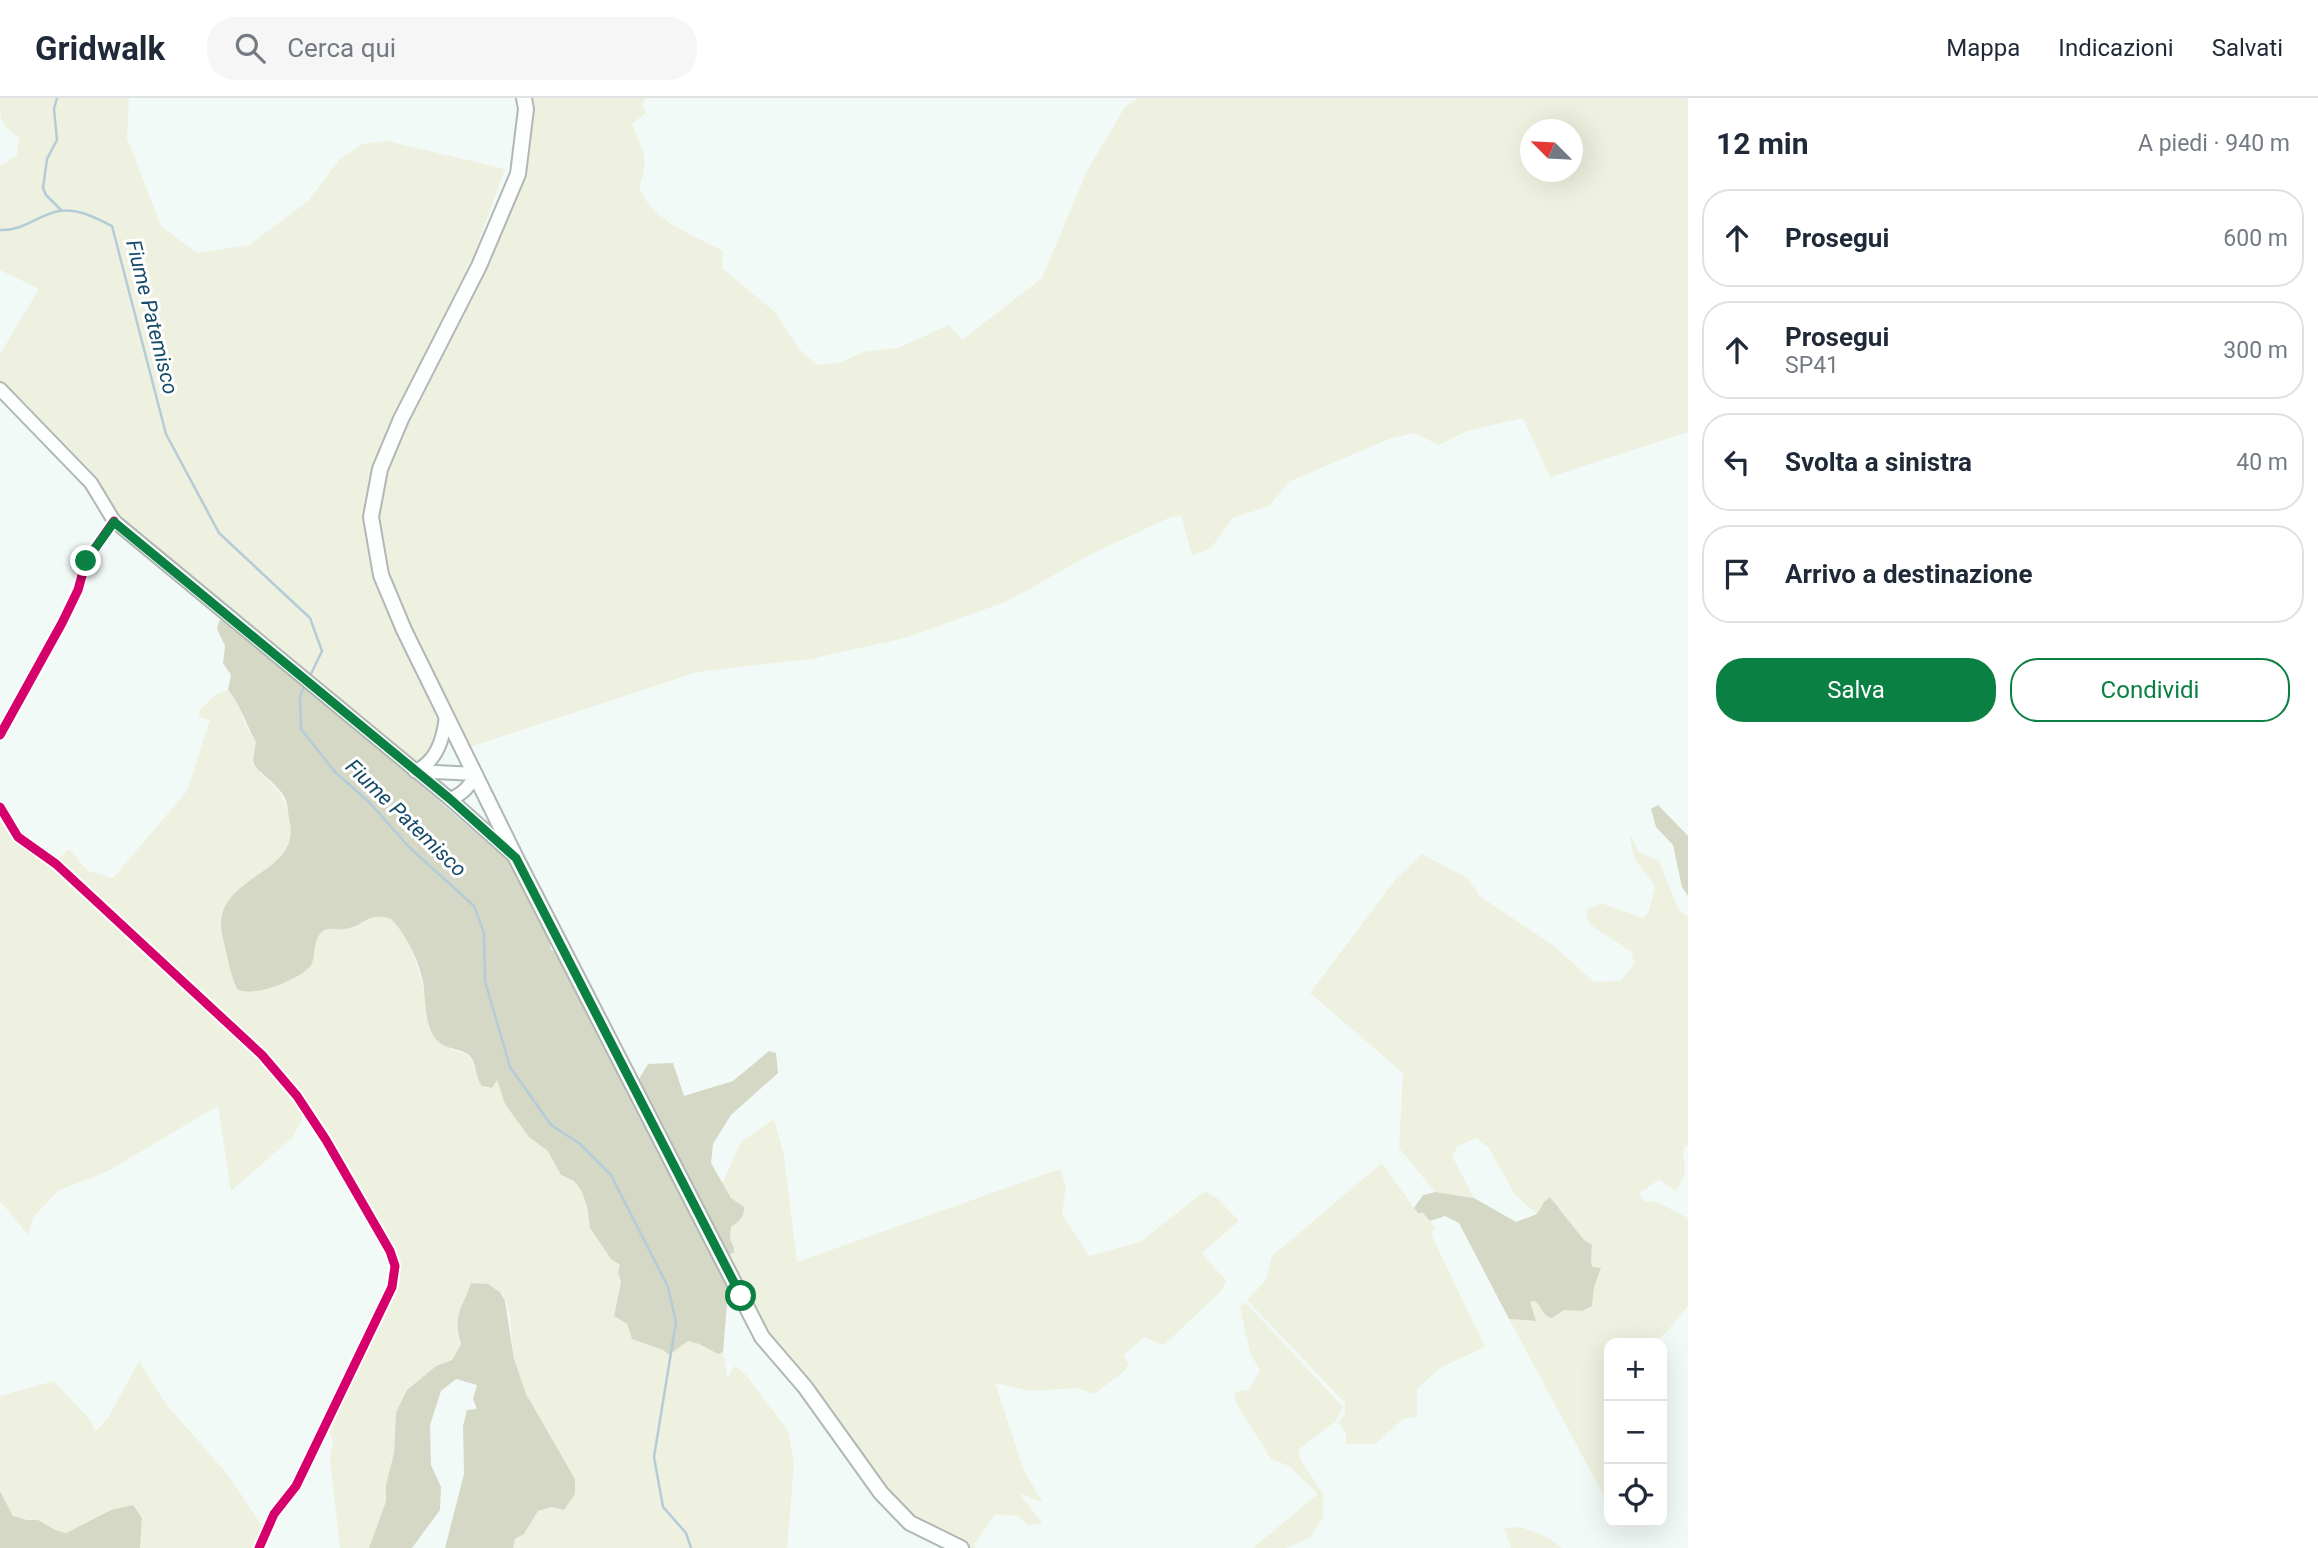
<!DOCTYPE html>
<html lang="it">
<head>
<meta charset="utf-8">
<style>
	:root { --surface:#fff; --page:#f6f6f7; --text:#1f2937; --muted:#747a83; --line:#e0e1e3; --accent:#0b8043 }
	body { margin:0; font-family:Roboto,sans-serif; background:var(--page); color:var(--text) }
	.controls { position:absolute; right:21px; bottom:21px; display:grid; overflow:hidden; border-radius:14px; box-shadow:0 7px 28px #0002 }
	.controls button { width:63px; height:63px; display:grid; place-items:center; padding:0; border:0; border-bottom:2px solid var(--line); background:var(--surface); color:var(--text); font:35px sans-serif }
	.compass { position:absolute; left:1520px; top:21px; width:63px; height:63px; border-radius:50%; background:var(--surface); box-shadow:0 7px 28px #0002; rotate:294deg }
	.stop { position:absolute; width:21px; height:21px; margin:-16px; border:5px solid #0b8043; border-radius:50%; background:#fff }
	.stop.end { background:#0b8043; border-color:#fff; box-shadow:0 2px 7px #0008 }
	.list { margin:0; padding:0; list-style:none }
	h2 { display:flex; justify-content:space-between; align-items:center; height:91px; margin:0; padding:0 28px; font-size:30px }
	h2 small { font-size:23px; font-weight:400; color:var(--muted) }
	.list li { display:grid; grid-template-columns:46px 1fr auto; gap:21px; align-items:center; box-sizing:border-box; height:98px; margin:0 14px 14px; padding:0 14px; border:2px solid var(--line); border-radius:28px }
	.list b { display:block; font-size:26px; white-space:nowrap }
	.list p { margin:0; font-size:23px; white-space:nowrap; color:var(--muted) }
	.list em { font-size:23px; font-style:normal; color:var(--muted) }
	.actions { display:flex; gap:14px; padding:21px 28px }
	.actions a { flex:1; padding:16px 0; border:2px solid var(--accent); border-radius:28px; text-align:center; font-size:24px; color:var(--accent) }
	.actions .main { background:var(--accent); color:#fff }
	.icon { flex:none; width:38px; height:38px; fill:none; stroke:currentColor; stroke-width:2; stroke-linecap:round; stroke-linejoin:round }
	.map { position:relative; flex:none; width:1688px; height:1450px; overflow:hidden }
	header { display:flex; align-items:center; gap:42px; box-sizing:border-box; height:98px; padding:0 35px; background:var(--surface); border-bottom:2px solid var(--line) }
	header strong { font-size:33px }
	nav { display:flex; gap:38px; margin-inline-start:auto; font-size:24px }
	.search { width:490px; height:63px; background:var(--page); display:flex; align-items:center; gap:18px; box-sizing:border-box; padding:0 24px; border-radius:28px; color:var(--muted); font-size:26px }
	main { display:flex }
	aside { flex:1; background:var(--surface) }
	.map>svg:first-child { display:block }
	.green { fill:#eef1df; fill-rule:evenodd }
	.forest { fill:#d6d8c6 }
	.lines { fill:none; stroke-linecap:round; stroke-linejoin:round }
	.stream { stroke:#b4cbd8; stroke-width:2.5 }
	.minor-casing { stroke:#afb8b4; stroke-width:12 }
	.secondary-casing { stroke:#afb8b4; stroke-width:16 }
	.primary-casing { stroke:#afb8b4; stroke-width:18 }
	.minor { stroke:#fdfefe; stroke-width:9 }
	.secondary { stroke:#fdfefe; stroke-width:12 }
	.primary { stroke:#fdfefe; stroke-width:14 }
	.cycleway-casing { stroke:#fff; stroke-width:13 }
	.cycleway { stroke:#d6006c; stroke-width:9 }
	.route { stroke:#0b8043; stroke-width:9 }
	.labels { text-anchor:middle; dominant-baseline:central; stroke-width:6; stroke-linejoin:round; paint-order:stroke }
	.water-label { font-size:21px; font-style:italic; fill:#154b68; stroke:#fff }
</style>
</head>
<body>
<header>
<strong>Gridwalk</strong>
<div class="search"><svg class="icon" aria-label="search" viewBox="0 0 24 24"><circle cx="10" cy="10" r="6"/><path d="M15 15l6 6"/></svg>Cerca qui</div>
<nav><a>Mappa</a><a>Indicazioni</a><a>Salvati</a></nav>
</header>
<main>
<div class="map">
<svg width="1688" height="1450" viewBox="0 0 1688 1450">
	<rect width="100%" height="100%" fill="#f2faf7"/>
	<g class="green">
		<path d="M0,0h129l-2,40 34,88 36,27 52,-8 59,-44 32,-42 22,-15 25,-3 118,28 -32,88 -87,174 -17,68v53l12,47 59,115 2,15 -17,36h-14l-283,-238 -48,-62 -80,-78v-33l39,-65 -39,-19v-104l17,-11 2,-17c-19,-15 -19,-16 -19,-40z"/>
		<path d="M535,0h110l-3,7 4,8 -14,11c11,28 18,34 7,64 15,34 52,46 84,63l-1,17 53,44 24,37 18,16 25,-3 21,-10 35,-4 51,-23 13,15 80,-62 45,-107 38,-64 13,-9h550v334l-138,45 -27,-59 -56,13 -28,14 -25,-12 -25,6 -99,42 -21,25 -36,12 -22,30 -19,8 -11,-41 -10,2 -80,37 -83,47 -103,37 -95,21 -113,13 -227,75 -67,-132 -16,-40 -7,-58 6,-44 36,-86 86,-178 16,-107zM1531,32h42v42h-42z"/>
		<path d="M228,592l11,15 6,20 11,17 4,31c17,15 24,21 29,43 1,6 3,10 3,16 -2,39 -60,45 -71,84 -2,10 2,22 4,32 4,16 7,31 17,44 14,1 51,-11 61,-20 3,-3 9,-13 11,-18 2,-6 1,-14 6,-20 7,-9 16,-4 25,-5 18,-2 34,-27 53,-3 14,19 20,42 26,64 5,20 18,40 27,59 32,8 17,19 35,39h6l5,-9 8,25 24,33 19,13 13,25 13,6 7,9 6,16 3,22 21,31 9,6 -2,7 3,10 -7,34 13,8 5,15 31,11 5,5 20,-14 11,3 19,10 5,-2 4,26 8,-12 10,8 43,57 6,33 -7,84h-274l2,-9 9,-5 14,-23 14,-4 8,3 13,-36c-24,-33 -47,-72 -58,-112 -6,-21 0,-51 -14,-69 -8,-9 -19,-10 -30,-10 -9,25 -19,33 -10,61l-9,16 -16,6 -29,24 -11,22 -2,41 -8,32v16l-17,47h-29l-10,-89 3,-17 -9,-20 66,-135 2,-30 -105,-176 -232,-219 14,-13 19,22 25,7 74,-87 23,-71 -11,-3 1,-7 16,-16z"/>
		<path d="M0,714c15,15 29,31 45,46 86,85 188,156 261,254l-14,26 -61,53 -13,-85 -112,66 -47,18 -25,26 -6,19 -28,-34z"/>
		<path d="M1629,735l10,19 20,9 20,50 9,6v229h-3l-2,12c5,13 0,21 -7,33l-17,-11 -20,13 5,8 13,1 31,16v87l-21,27 -15,11h-43v162l-100,-186 26,2 -6,-19 5,-1c8,3 7,15 18,17l11,-8 19,1 10,-5 2,-19 6,-19 -7,-1 -2,-5 1,-17 -8,-5 -23,-30 -17,-8 -7,12 -22,-19 -26,-47 -13,-10 -18,8 -6,10 22,42 -39,-6 -36,-44 4,-75 -93,-80 86,-114 26,-25 45,24 14,19 73,49 40,36 26,-1 14,-17 -2,-12 -43,-28 -3,-14 15,-7 42,15 6,-7 6,-25 -21,-28z"/>
		<path d="M774,1021l10,37 13,106 263,-93 6,18 -4,27 27,42 51,-14 65,-51 12,7 22,23 -37,32 24,28 -5,10 -57,54 -20,-8 -20,18 5,10 -7,8 -28,21 -18,-6 -45,3 -36,-8 29,88 19,32 -24,-10 24,31 -15,1 -10,-9 -23,-2 -21,31 2,3h-6l-52,-25 -38,-41 -100,-124 -52,-102 6,-3 -4,-14 1,-12c8,-6 13,-10 13,-20l-11,-7 -11,-16 19,-42z"/>
		<path d="M1382,1065l34,48 6,1 13,15 -4,7 54,113 -45,21 -23,21v28l-13,1 -29,26h-29v-12l-8,-9 7,-9v-11l-98,-103 19,-20 6,-24z"/>
		<path d="M1245,1204l98,105 -7,14 -37,28v8l24,37v23l-13,21 -24,10h-33l65,-54 -29,-28 -18,-7 -35,-56 -1,-11 15,-3 10,-19 -10,-17 -10,-46z"/>
		<path d="M139,1263l26,42 63,72 37,55 -8,18h-117l2,-30 -31,-8 -45,23 -11,-3 -17,-10h-11l-14,-4 -13,-25v-95l54,-15 38,41 3,10 13,-14z"/>
		<path d="M1521,1429l26,10 15,11h-51l-7,-20z"/>
	</g>
	<g class="forest">
		<path d="M226,519l287,248 34,65 4,19 11,9 172,341 -7,5 -4,48 -5,2 -19,-10 -11,-3 -19,14 -6,-5 -31,-11 -5,-15 -13,-8 7,-34 -3,-10 2,-7 -9,-6 -21,-31 -3,-22 -6,-16 -7,-9 -13,-6 -13,-24 -19,-14 -24,-33 -8,-24 -5,8 -10,-2c-8,-10 -4,-26 -16,-33 -12,-6 -25,-4 -33,-18 -9,-16 -7,-36 -10,-53 -4,-21 -17,-48 -32,-63 -24,-8 -26,7 -46,10 -9,2 -18,-4 -25,5 -7,8 -4,22 -9,31 -9,14 -60,34 -74,24 -5,-11 -8,-24 -11,-37 -2,-10 -6,-21 -5,-32 6,-47 82,-48 68,-101 -1,-6 -1,-14 -4,-21 -7,-13 -21,-21 -30,-32l-2,-6 3,-18c-10,-17 -15,-37 -28,-52l3,-15 -8,-12 2,-17 -8,-17 2,-8z"/>
		<path d="M1658,707l30,31v60l-6,-9 -9,-42 -17,-18 -5,-18z"/>
		<path d="M769,953l7,2 2,20 -47,42 -18,29 -2,19 20,35 13,9c1,10 -6,15 -13,20l-1,12 4,9v5l-12,4 -83,-178 9,-15 25,-1 11,33 49,-15z"/>
		<path d="M1435,1094l39,6 42,24 21,-8 7,-12 6,-5 34,43 8,5 -1,17 2,5 8,1 -7,19 -2,19 -10,5 -18,-1 -12,8c-11,-2 -10,-14 -18,-17l-4,1 6,19 -27,-2 -50,-96 -14,-7 -15,5 -8,-9 -3,2 -5,-6 9,-13z"/>
		<path d="M471,1185l17,1 12,8 5,9 9,58 12,35 49,85v15l-11,16 -12,-3 -14,4 -14,23 -9,5 -2,9h-68l19,-74 -1,-48 4,-16 10,-1 -4,-10 4,-14 -21,-6 -15,12 -11,34 1,40 10,22 -1,23 -28,38h-43l17,-47v-16l8,-32 2,-41 11,-22 29,-24 16,-6 9,-16c-9,-29 1,-35 10,-61z"/>
		<path d="M0,1393l13,25 14,4h11l17,10 11,3 45,-23 22,-5 9,13 -2,30h-140z"/>
	</g>
	<g class="lines">
		<g class="stream">
			<path d="M57,0l-3,11 3,31 -10,19 -4,29 3,7 15,15"/>
			<path d="M0,132c25,1 37,-15 59,-19 19,-3 37,7 53,15l54,208 53,99 91,85 12,33 -12,25"/>
			<path d="M305,587l-5,11 1,33 34,43 34,30 40,45 65,59 10,27 1,48 25,86 41,58 28,18 32,32 57,112 8,35 -22,135 9,50 23,26 5,15"/>
		</g>
		<defs>
			<g id="minor">
				<path d="M0,637l62,-112 16,-33 8,-29 28,-40"/>
				<path d="M0,709l18,30 38,27 206,191 35,41 29,44 64,111 5,15 -3,21 -96,199 -22,28 -15,34"/>
			</g>
			<g id="secondary">
				<path d="M0,291l91,94 23,38 336,278 63,56"/>
				<path d="M415,673l61,3c-7,13 -13,20 -26,25"/>
				<path d="M415,673c22,-9 29,-34 31,-56"/>
			</g>
			<path id="primary" d="M524,0l2,11 -8,65 -39,92 -78,153 -21,50 -9,48 10,58 23,55 112,228 246,479 43,50 76,106 29,30 51,25"/>
		</defs>
		<use href="#minor" class="minor-casing"/>
		<use href="#secondary" class="secondary-casing"/>
		<use href="#primary" class="primary-casing"/>
		<use href="#minor" class="minor"/>
		<use href="#secondary" class="secondary"/>
		<use href="#primary" class="primary"/>
		<defs>
			<g id="cycleway">
				<path d="M0,637l62,-112 16,-33 8,-29 28,-40"/>
				<path d="M0,709l18,30 38,27 206,191 35,41 29,44 64,111 5,15 -3,21 -96,199 -22,28 -15,34"/>
			</g>
		</defs>
		<use href="#cycleway" class="cycleway-casing"/>
		<use href="#cycleway" class="cycleway"/>
	</g>
	<g class="lines">
		<path class="route" d="M86,463l28,-39 336,277 66,59 225,438"/>
	</g>
	<g class="labels">
		<g class="water-label">
			<text transform="translate(152 219) rotate(76)">Fiume Patemisco</text>
			<text transform="translate(406 720) rotate(44)">Fiume Patemisco</text>
		</g>
	</g>
</svg>
<div class="controls">
<button>+</button>
<button>−</button>
<button><svg class="icon" aria-label="locate" viewBox="0 0 24 24"><circle cx="12" cy="12" r="6"/><path d="M12 2v4M12 18v4M2 12h4M18 12h4"/></svg></button>
</div>
<svg class="compass" viewBox="-18 -18 36 36"><path d="M0-13l5 13h-10z" fill="#e53935"/><path d="M0 13l5-13h-10z" fill="#747a83"/></svg>
<div class="stop" style="left:741px;top:1198px"></div>
<div class="stop end" style="left:86px;top:463px"></div>
</div>
<aside>
<h2>12 min<small>A piedi · 940 m</small></h2>
<ul class="list">
<li><svg class="icon" aria-label="ahead" viewBox="0 0 24 24"><path d="M12 20V5M6 11l6-6 6 6"/></svg><div><b>Prosegui</b></div><em>600 m</em></li>
<li><svg class="icon" aria-label="ahead" viewBox="0 0 24 24"><path d="M12 20V5M6 11l6-6 6 6"/></svg><div><b>Prosegui</b><p>SP41</p></div><em>300 m</em></li>
<li><svg class="icon" aria-label="left" viewBox="0 0 24 24"><path d="M17 20v-9H6M10 6l-5 5 5 5"/></svg><div><b>Svolta a sinistra</b></div><em>40 m</em></li>
<li><svg class="icon" aria-label="arrive" viewBox="0 0 24 24"><path d="M6 21V4h12l-3 4 3 4H6"/></svg><div><b>Arrivo a destinazione</b></div></li>
</ul>
<div class="actions"><a class="main">Salva</a><a>Condividi</a></div>
</aside>
</main>
</body>
</html>
